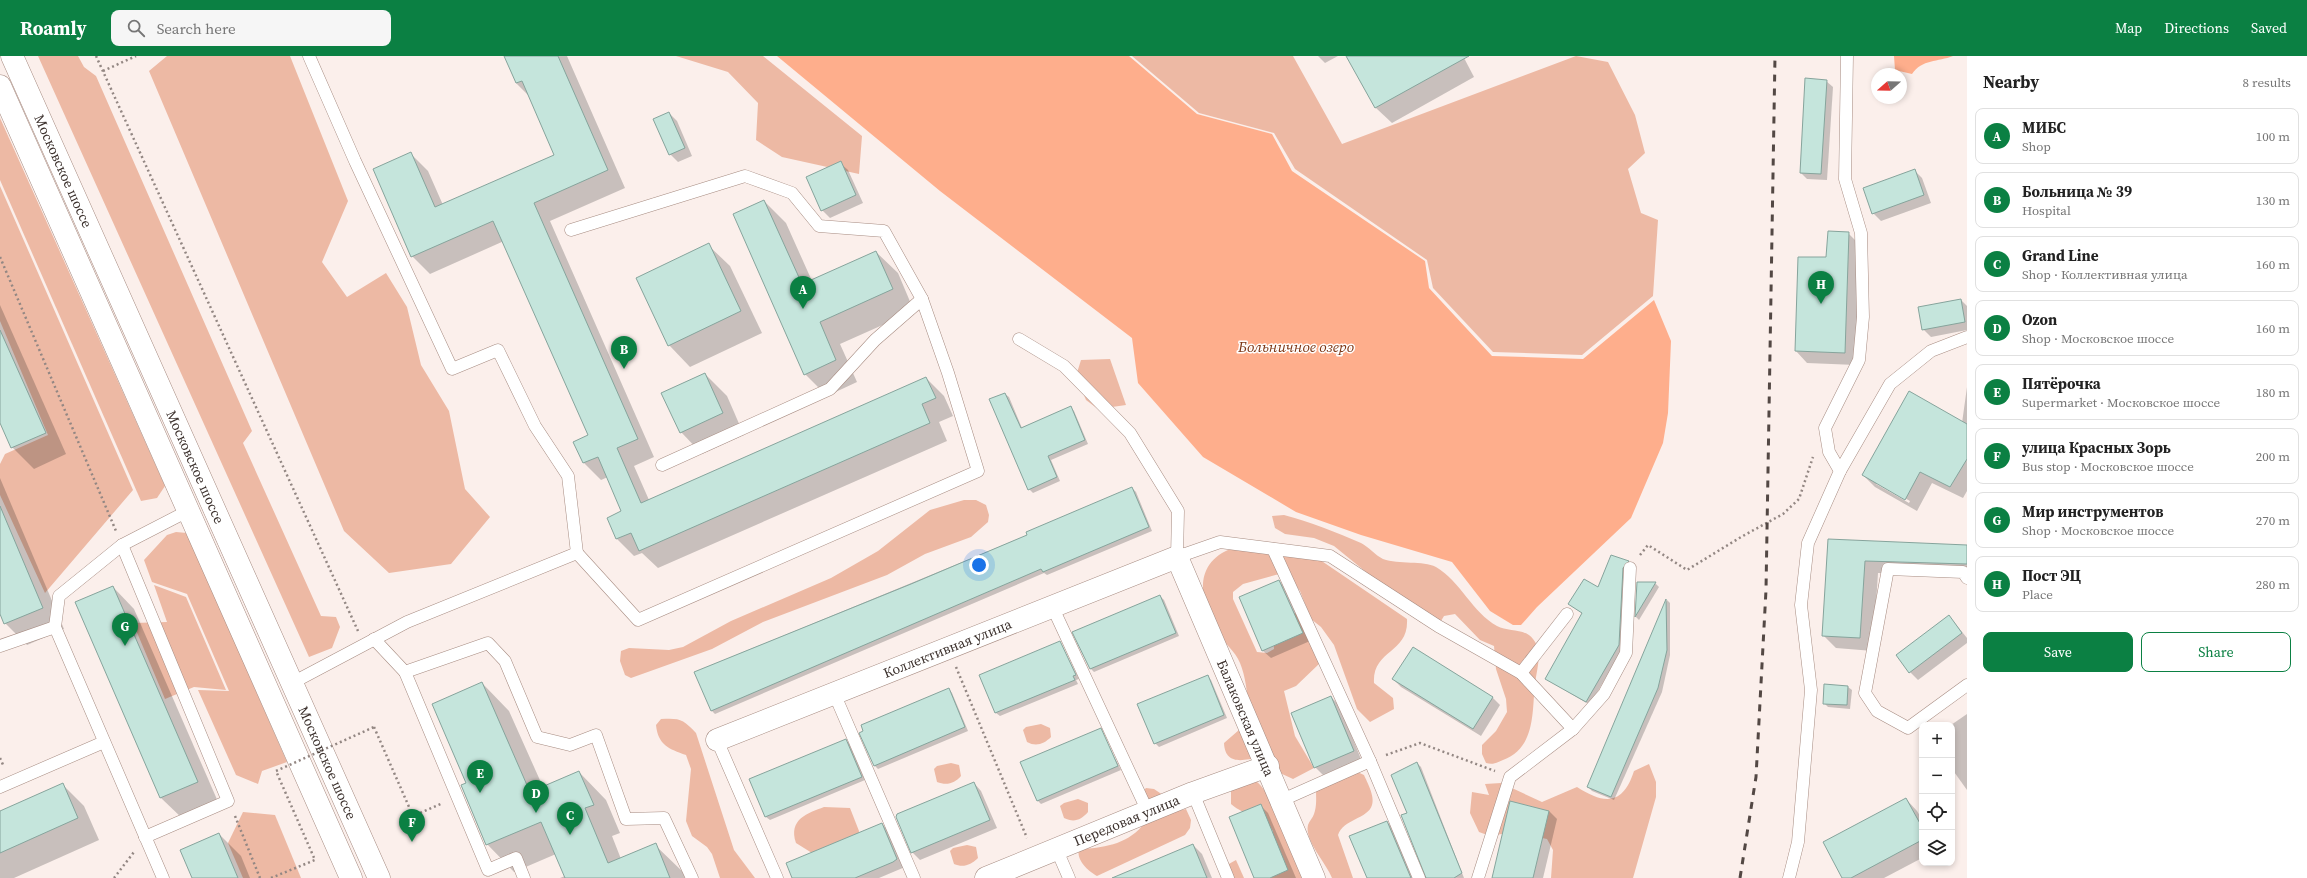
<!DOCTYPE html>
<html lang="en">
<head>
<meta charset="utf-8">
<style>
	:root { --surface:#fff; --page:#f6f6f6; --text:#222; --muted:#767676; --line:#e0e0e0; --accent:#0b8043 }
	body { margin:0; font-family:"Source Serif 4",serif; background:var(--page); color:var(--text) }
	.controls { position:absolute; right:12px; bottom:12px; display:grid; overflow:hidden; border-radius:8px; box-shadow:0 2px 6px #0003 }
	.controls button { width:36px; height:36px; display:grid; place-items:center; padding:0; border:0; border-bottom:1px solid var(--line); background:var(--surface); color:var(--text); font:20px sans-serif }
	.compass { position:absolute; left:1871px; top:12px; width:36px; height:36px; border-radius:50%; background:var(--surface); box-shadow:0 2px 6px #0003; rotate:250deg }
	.you { position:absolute; left:979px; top:509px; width:14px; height:14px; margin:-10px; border:3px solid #fff; border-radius:50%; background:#1a73e8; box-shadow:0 0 0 6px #1a73e833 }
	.badge { display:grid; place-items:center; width:26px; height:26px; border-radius:50%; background:var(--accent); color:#fff; font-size:13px; font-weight:700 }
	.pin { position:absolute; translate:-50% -33px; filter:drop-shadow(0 1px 2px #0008) }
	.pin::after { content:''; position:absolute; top:21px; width:14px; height:12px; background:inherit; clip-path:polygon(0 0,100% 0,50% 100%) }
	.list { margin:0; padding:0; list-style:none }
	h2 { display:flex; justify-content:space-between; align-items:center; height:52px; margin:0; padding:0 16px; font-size:17px }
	h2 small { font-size:13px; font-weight:400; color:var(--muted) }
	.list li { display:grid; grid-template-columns:26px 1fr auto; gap:12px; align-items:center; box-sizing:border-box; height:56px; margin:0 8px 8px; padding:0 8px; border:1px solid var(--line); border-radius:8px }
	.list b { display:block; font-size:15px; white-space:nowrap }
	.list p { margin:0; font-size:13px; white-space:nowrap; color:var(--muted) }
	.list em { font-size:13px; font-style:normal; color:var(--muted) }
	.actions { display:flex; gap:8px; padding:12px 16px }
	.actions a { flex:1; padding:9px 0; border:1px solid var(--accent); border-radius:8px; text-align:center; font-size:14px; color:var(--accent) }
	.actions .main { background:var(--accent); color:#fff }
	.icon { flex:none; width:22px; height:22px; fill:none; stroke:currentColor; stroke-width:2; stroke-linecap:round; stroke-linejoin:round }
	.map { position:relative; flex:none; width:1967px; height:822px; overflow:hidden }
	header { display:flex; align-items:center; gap:24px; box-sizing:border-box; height:56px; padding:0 20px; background:var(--accent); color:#fff }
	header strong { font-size:19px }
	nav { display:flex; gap:22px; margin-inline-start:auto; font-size:14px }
	.search { width:280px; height:36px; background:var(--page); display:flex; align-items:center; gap:10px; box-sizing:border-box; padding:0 14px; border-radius:8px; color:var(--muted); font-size:15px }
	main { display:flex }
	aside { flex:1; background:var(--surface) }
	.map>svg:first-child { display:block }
	.green { fill:#edb9a4 }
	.water { fill:#feae8c }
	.shadow { fill:#0003; fill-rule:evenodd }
	.building { fill:#c5e5dc; stroke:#86a49c }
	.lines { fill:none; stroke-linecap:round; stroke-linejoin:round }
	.service-casing { stroke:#a78c82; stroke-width:13 }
	.minor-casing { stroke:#a78c82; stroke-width:23 }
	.primary-casing { stroke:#a78c82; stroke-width:23 }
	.path { stroke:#938783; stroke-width:2.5; stroke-dasharray:2 3; stroke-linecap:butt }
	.service { stroke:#fff; stroke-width:12 }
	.minor { stroke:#fff; stroke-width:22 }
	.primary { stroke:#fff; stroke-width:22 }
	.rail { stroke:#534844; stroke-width:3; stroke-dasharray:7 7; stroke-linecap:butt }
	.path-bridge { stroke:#938783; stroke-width:2.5; stroke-dasharray:2 3; stroke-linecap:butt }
	.labels { text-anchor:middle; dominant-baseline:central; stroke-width:3; stroke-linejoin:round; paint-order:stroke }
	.street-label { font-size:14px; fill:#3b302c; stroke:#fff }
	.water-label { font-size:15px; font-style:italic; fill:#7d3614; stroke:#fff }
</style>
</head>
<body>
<header>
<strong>Roamly</strong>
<div class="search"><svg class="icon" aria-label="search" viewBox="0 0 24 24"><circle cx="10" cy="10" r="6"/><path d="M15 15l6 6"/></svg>Search here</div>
<nav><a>Map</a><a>Directions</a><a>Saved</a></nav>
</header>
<main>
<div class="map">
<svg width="1967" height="822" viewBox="0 0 1967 822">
	<rect width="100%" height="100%" fill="#fbefeb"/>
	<g class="green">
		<path d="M38,0h40l6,11 12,9 156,355 -9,12 78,173 15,1 4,10 -8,21 -23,9z"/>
		<path d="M167,0h123l58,145 -26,61 25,35 39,-24 21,34 14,58 28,46 16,78 25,28 -39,47 -62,9 -45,-42 -195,-460z"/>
		<path d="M676,0h87l99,80 -3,38 -77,-17 -26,-17 2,-37 -30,-31z"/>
		<path d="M1132,0h161l49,88 234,-88 32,6 27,53 10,38 -17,16 13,44 17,7 -5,76 -71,59 -89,-3 -60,-64 -6,-28 -132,-91 -21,-36 -75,-20z"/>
		<path d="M0,62l165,368 -8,12 -16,3 -141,-321z"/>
		<path d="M0,130l133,304 -88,103 -45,-98v-31l5,-10 43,-19 -48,-114z"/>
		<path d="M1110,303l16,46 -28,4 -12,-9 -10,-24 5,-16z"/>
		<path d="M964,444h12l10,5 3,10 -1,7 -17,15 -46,17 -38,21 -124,47 -51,27 -81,29 -6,-3 -5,-14 1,-10 8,-3 40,2 14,-3 48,-26 100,-43 47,-27 52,-41z"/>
		<path d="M1284,459c26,7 52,17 77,28 8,4 14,12 22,16 16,6 40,1 53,8 25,15 36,45 61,59 11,6 28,2 36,13 10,12 4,30 2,44 -3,28 1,65 -32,77 -7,3 -10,5 -17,3l-4,-9v-9l14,-14 11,-19 -1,-13 -10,-30 -2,-23 -14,-6 -25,-26 -11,2 -6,10h-9l-9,-4 -27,-28 -59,-48 -20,-8 -29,-4 -10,-6 -3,-12z"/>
		<path d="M176,476l11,1 100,229 -25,9 -4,13 -22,-9 -38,-85 31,1 -42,-97 -35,-12 -8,-22 23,-25z"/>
		<path d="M1233,492l74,3 100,68c2,35 -35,30 -33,64l19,15 1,11 -24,13 -13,-13 -23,-64 -13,-18 -10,-8 -11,-28 -7,-9 -14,-8 -36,10 -10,8v7l24,53 10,1 7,-4 -2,-36 8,-6 19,8 21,48 -24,23 -12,5 11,45 19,32 -21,11 -13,-6 -22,-16c-15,4 -33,8 -34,-14l23,-20c2,-19 0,-43 -7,-60 -5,-12 -15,-19 -22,-30 -18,-31 -27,-70 15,-85z"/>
		<path d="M154,529l32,12 40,93 -32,-3 -29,12 -32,-76 34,-1z"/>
		<path d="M661,663c19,-1 22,0 35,14l38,117 21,28h-35l-8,-24 -5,-7 -15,-11 -6,-15 5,-52 -5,-14c-17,-6 -28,-10 -30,-30z"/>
		<path d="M1041,668l9,4 1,9c-7,7 -15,10 -24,5l-4,-12 3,-3z"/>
		<path d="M951,707l8,2 2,11c-6,7 -14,10 -24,6l-3,-13 3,-3z"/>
		<path d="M1649,708l7,18v15l-23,81h-82l2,-28 -6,-11 -34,-7 -23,4 -11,-4 -9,-19 2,-21 17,3 -4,-11 16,-1 41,19 35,-15c28,18 46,18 57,-16z"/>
		<path d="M1353,714l11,5c3,7 11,21 8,30 -4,14 -29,14 -34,30l15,43h-21c-5,-14 -28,-38 -24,-53 1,-4 5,-7 6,-11 3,-8 2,-16 2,-25z"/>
		<path d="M1253,723c22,13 39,74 49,99h-39l10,-47c-10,-15 -27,-14 -42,-27v-16z"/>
		<path d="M1146,732l8,1 9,6 6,18 17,-4 5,11 -1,8 -5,7 -88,41c-9,-5 -21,-16 -18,-27 23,-1 47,-4 63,-23l-5,-18v-11z"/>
		<path d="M1078,743l10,4v9c-7,8 -14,11 -24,6l-4,-12 4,-3z"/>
		<path d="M824,751l26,1 9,23 -1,9 -46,13 -16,-10c-8,-24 12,-30 28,-36z"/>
		<path d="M243,756l32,3 26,63h-58l-15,-35z"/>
		<path d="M967,789l9,2 2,11c-7,7 -15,10 -24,6l-4,-13 3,-3z"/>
		<path d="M1236,804l8,18h-18l1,-13z"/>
	</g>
	<g class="water">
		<path d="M777,0h352l68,58 75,20 20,37 133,90 4,27 63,68 91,3 71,-59 17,41 -3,72 -5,30 -32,75 -94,89 -16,18h-8l-23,-14 -38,-49 -91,-27 -65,-23 -93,-55 -65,-74 -6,-45 -192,-147z"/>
		<path d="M1894,0h59c-15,6 -31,3 -41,18l-17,-4z"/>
	</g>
	<g class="shadow">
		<path d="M505,0h62l58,132 -75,33 104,236 -20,9 15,34 277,-122 18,18 9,20 -14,6 8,19 -289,127 -16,-15 -8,3 -17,-17 -9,-21 15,-6 -15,-35 -7,3 -17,-17 5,-27 -85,-195 -74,33 -18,-18 -1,-102 17,17 15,34 112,-50 -26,-59 -13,-13z"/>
		<path d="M1318,0h20l-13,7z"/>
		<path d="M1347,0h116l11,21 -82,46 -16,-15z"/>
		<path d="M1826,25l7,6 -6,93 -20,-1 -6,-6z"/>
		<path d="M669,57l8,8 15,35 -14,6 -8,-8z"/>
		<path d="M840,107l8,7 15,33 -33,15 -8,-8z"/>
		<path d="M1914,114l8,8 9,25 -50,18 -8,-8z"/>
		<path d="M764,145l22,22 26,58 64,-29 22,21 16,38 -74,33 17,38 -30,14 -22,-22z"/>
		<path d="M1848,177l12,12 -4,120 -49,-2 -11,-12 3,-93h28z"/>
		<path d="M708,189l22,21 32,67 -72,34 -21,-22z"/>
		<path d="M1961,244l6,6v24l-36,7 -8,-8z"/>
		<path d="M0,249l66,149 -32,15 -22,-22 -12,-26z"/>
		<path d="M705,318l22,22 17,39 -42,19 -21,-22z"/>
		<path d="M1967,331v104l-4,7 -31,-15 -15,28 -42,-24 -12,-12 99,-52zM1876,426l34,19 -1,2 -33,-19z"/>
		<path d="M1005,338l4,3 13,31 48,-21 4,4 14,33 -37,16 9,21 -27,12 -4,-4z"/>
		<path d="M0,422l64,151 -37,16 -22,-22 -5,-11z"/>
		<path d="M1132,432l4,4 16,39 -105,44 -3,-2 -329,141 -3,-3 -17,-39 333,-137z"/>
		<path d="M1828,484l139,6v30l-89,-3 -5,78 -37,-3 -13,-13z"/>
		<path d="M1628,506l3,3 -9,84 -32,56 -44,-26 37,-65 -14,-10 29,-15z"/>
		<path d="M1279,525l8,8 23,52 -39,17 -8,-7 -23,-53z"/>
		<path d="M1638,527h17l4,4 -20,33 -3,-3z"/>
		<path d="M113,531l21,22 85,195 -36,15 -22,-21 -84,-195z"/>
		<path d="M1160,540l4,4 15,36 -85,36 -4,-4z"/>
		<path d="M1667,544l3,3v52l-8,37 -48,108 -22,-9 -4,-4z"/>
		<path d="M1949,560l18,22v5l-49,37 -8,-8z"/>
		<path d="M1060,587l19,36 -3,1 2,4 -78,32 -4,-3 -15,-37z"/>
		<path d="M1207,620l4,4 16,38 -68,29 -4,-4z"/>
		<path d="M1393,623l99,18 8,8 -19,31 -80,-49z"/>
		<path d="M482,627l27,28 34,76 36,-15 27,28 14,33 -8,3 9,23 34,-14 28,27 2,6h-125l5,-2 -9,-22 -42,18 -27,-28 -20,-61z"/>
		<path d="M1848,631l4,3 -2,19 -22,-2 -4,-4z"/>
		<path d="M949,633l3,4 16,38 -90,38 -4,-4z"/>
		<path d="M1331,641l8,8 22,54 -38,16 -8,-8z"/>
		<path d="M1967,658v76l-15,-21 -1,-44z"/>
		<path d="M1100,673l21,41 -80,34 -4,-4z"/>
		<path d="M845,684l4,3 16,37 -95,40 -4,-3 -16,-37z"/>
		<path d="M1417,707l4,4 43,111h-37l-19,-65z"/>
		<path d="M974,727l7,8 16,37 -77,32 -8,-8z"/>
		<path d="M63,729l21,21 15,34 -85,38h-14v-66z"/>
		<path d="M1906,743l11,12 5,8v39l-38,20h-41z"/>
		<path d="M1260,749l8,8 28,65h-41z"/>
		<path d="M1549,755l8,8 -14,59h-50z"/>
		<path d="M1387,766l8,8 21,48h-48z"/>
		<path d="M882,768l8,8 15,35 -26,11h-86z"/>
		<path d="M219,778l22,22 9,22h-57z"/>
		<path d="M1193,789l9,9 10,24h-98z"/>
	</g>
	<g class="building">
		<path d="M504,0h54l50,114 -74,33 104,236 -21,9 24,55 285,-126 10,21 -14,6 8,19 -291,128 -8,-18 -15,6 -9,-21 14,-7 -23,-54 -15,6 -10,-21 15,-7 -95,-214 -82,36 -38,-88 38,-17 24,55 119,-52 -32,-74 -6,2z"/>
		<path d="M1346,0h123l-94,52z"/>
		<path d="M1805,22l22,2 -6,94 -21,-1z"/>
		<path d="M669,56l16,36 -16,7 -16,-36z"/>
		<path d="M841,105l15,34 -35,16 -15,-34z"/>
		<path d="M1915,113l9,26 -52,19 -9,-26z"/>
		<path d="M764,144l38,84 74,-33 17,38 -73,33 16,38 -32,15 -71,-161z"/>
		<path d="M1828,175l21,1 -4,121 -50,-2 3,-94h28z"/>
		<path d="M709,187l32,68 -73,35 -32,-68z"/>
		<path d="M1961,243l4,23 -43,8 -4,-23z"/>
		<path d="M0,274l46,103 -35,15 -11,-25z"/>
		<path d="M705,317l18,40 -43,20 -19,-40z"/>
		<path d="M1909,335l58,33v35l-17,28 -30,-15 -15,28 -43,-25z"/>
		<path d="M1005,337l16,35 50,-22 14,34 -37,16 9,21 -29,13 -39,-91z"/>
		<path d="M1132,431l17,40 -106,45 -2,-3 -330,142 -17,-39 217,-88 116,-49 -1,-3z"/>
		<path d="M0,450l43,102 -39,16 -4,-10z"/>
		<path d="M1828,483l139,6v19l-102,-3 -5,77 -38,-2z"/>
		<path d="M1611,499l18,6 -6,7 -4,77 -33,57 -41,-23 37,-66 -14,-9 16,-25 14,8z"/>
		<path d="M1279,524l24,53 -41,18 -23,-54z"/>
		<path d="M1637,526h19l-21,35z"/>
		<path d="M113,530l85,196 -38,16 -85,-196z"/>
		<path d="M1160,539l16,38 -86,36 -18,-37z"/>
		<path d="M1666,543l1,51 -9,38 -47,109 -24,-10z"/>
		<path d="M1949,559l13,18 -53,40 -13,-18z"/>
		<path d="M1060,585l16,34 -3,1 2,4 -80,33 -16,-38z"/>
		<path d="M1413,591l80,50 -20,32 -81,-50z"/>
		<path d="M1208,619l16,40 -70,29 -17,-40z"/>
		<path d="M482,626l48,110 49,-21 15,34 -9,3 23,55 48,-20 14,35h-105l-24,-56 -55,23 -25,-60 5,-2 -34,-79z"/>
		<path d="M1824,628l24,2 -1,19 -24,-1z"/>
		<path d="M949,632l16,39 -91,39 -15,-33 4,-2 -2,-6z"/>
		<path d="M1331,640l23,55 -40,17 -23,-55z"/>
		<path d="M1101,672l17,38 -81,35 -17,-39z"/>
		<path d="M846,683l16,38 -97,40 -16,-38z"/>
		<path d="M1417,706l45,111 -8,5h-28l-25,-63 6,-2 -16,-38z"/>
		<path d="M974,726l16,38 -79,33 -15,-36 1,-3z"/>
		<path d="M63,727l15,35 -78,35v-42z"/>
		<path d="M1906,742l16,29v13l-71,38h-9l-19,-36z"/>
		<path d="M1510,745l39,10 -16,67h-41z"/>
		<path d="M1261,748l27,66 -18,8h-16l-25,-61z"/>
		<path d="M1387,765l24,57h-44l-18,-42z"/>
		<path d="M882,767l15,36 -4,3 -38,16h-63l-6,-15z"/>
		<path d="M219,777l19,45h-46l-12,-28z"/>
		<path d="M1193,788l14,34h-95z"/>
	</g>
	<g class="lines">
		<defs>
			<g id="service">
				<path d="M309,0l46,105 97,208 46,-19 37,76 33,50 9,77"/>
				<path d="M571,174l174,-54 47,17 27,33 65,5 38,68"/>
				<path d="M1019,283l45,27 66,67 48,78 -1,46 43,-15 110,14 108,70 83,47 52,56 31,-35 22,-41 4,-85"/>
				<path d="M1840,415l50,-87 41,-33 36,-14"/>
				<path d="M122,489l106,256 -83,36"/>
				<path d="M1273,493l97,212 -90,40"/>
				<path d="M1967,522l-4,-6 -75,-3 -23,124 12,18 31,17 59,-43"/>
				<path d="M1052,550l96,206"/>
				<path d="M374,583l31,33 83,198 28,-12 8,20"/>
				<path d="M0,590l55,-19"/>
				<path d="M405,616l83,-29 17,18 32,76 33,8 26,-10 30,84 38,-1 28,60"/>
				<path d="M1521,617l46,-59"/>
				<path d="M292,627l115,-61 170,-69 61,67 340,-149 -30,-98 -26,-74 -47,41 -45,49 -168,76"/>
				<path d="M834,637l80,185"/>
				<path d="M717,684l60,138"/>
				<path d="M1370,705l49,117"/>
				<path d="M0,731l104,-45"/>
				<path d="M1193,737l35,85"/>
				<path d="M1056,792l13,30"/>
				<path d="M163,822l-108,-251 4,-31 63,-51 66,-34"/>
				<path d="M1478,822l32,-101 63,-48"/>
				<path d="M1789,822l9,-36 13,-152 -10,-85 7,-62 32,-72 -11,-19 -4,-24 34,-68 4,-43 -2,-84 -16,-54 2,-123"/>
			</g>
			<g id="minor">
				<path id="s1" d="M717,684l460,-183 137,321"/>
				<path id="s2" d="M986,822l207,-85 75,-27"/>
			</g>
			<g id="primary">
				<path id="s3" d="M12,0l367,822"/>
				<path d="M0,30l351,792"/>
			</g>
		</defs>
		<use href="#service" class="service-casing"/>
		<use href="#minor" class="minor-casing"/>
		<use href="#primary" class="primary-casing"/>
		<g class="path">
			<path d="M96,0l262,575"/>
			<path d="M103,15l33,-15"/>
			<path d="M0,201l116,274"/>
			<path d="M1640,499l8,-10 39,25 54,-33 42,-23 16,-15 14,-42"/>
			<path d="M956,611l71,171"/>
			<path d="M374,671l39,89 30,-13"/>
			<path d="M1386,699l34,-12 75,28"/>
			<path d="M0,702l4,9"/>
			<path d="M235,760l25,62"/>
			<path d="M114,822l20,-26"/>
			<path d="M271,822l44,-18 -39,-89"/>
		</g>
		<use href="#service" class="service"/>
		<use href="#minor" class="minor"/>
		<use href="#primary" class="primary"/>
		<path class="rail" d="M1740,822l16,-101 10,-187 9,-534"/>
		<path class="path-bridge" d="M276,715l98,-44"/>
	</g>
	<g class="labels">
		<g class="street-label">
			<text stroke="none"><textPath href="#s3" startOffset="126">Московское шоссе</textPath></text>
			<text stroke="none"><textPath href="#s3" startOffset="450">Московское шоссе</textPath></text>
			<text stroke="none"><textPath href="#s1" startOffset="248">Коллективная улица</textPath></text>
			<text stroke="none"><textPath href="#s1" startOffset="670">Балаковская улица</textPath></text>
			<text stroke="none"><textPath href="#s3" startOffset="774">Московское шоссе</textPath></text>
			<text stroke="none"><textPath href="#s2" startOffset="152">Передовая улица</textPath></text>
		</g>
		<g class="water-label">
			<text x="1296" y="290">Больничное озеро</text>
		</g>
	</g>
</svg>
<div class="controls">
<button>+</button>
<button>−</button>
<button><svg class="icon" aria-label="locate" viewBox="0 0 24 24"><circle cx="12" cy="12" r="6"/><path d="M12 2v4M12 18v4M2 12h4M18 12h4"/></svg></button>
<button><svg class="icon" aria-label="layers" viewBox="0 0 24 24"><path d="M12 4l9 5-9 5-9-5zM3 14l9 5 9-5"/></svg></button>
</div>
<svg class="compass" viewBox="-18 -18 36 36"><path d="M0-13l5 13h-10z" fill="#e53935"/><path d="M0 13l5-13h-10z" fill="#767676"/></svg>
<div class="you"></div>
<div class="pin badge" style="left:803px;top:253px">A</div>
<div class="pin badge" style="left:624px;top:313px">B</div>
<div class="pin badge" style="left:570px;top:779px">C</div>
<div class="pin badge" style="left:536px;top:757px">D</div>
<div class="pin badge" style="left:480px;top:737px">E</div>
<div class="pin badge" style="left:412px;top:786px">F</div>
<div class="pin badge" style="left:125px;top:590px">G</div>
<div class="pin badge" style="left:1821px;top:248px">H</div>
</div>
<aside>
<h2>Nearby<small>8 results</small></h2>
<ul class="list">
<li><span class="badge">A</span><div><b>МИБС</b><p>Shop</p></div><em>100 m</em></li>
<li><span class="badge">B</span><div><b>Больница № 39</b><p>Hospital</p></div><em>130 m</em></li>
<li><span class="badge">C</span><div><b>Grand Line</b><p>Shop · Коллективная улица</p></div><em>160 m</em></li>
<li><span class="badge">D</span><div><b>Ozon</b><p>Shop · Московское шоссе</p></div><em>160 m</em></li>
<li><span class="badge">E</span><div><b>Пятёрочка</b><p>Supermarket · Московское шоссе</p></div><em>180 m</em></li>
<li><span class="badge">F</span><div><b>улица Красных Зорь</b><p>Bus stop · Московское шоссе</p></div><em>200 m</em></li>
<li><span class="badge">G</span><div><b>Мир инструментов</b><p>Shop · Московское шоссе</p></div><em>270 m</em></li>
<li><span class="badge">H</span><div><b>Пост ЭЦ</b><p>Place</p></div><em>280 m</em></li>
</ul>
<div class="actions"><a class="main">Save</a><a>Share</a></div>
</aside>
</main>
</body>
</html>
